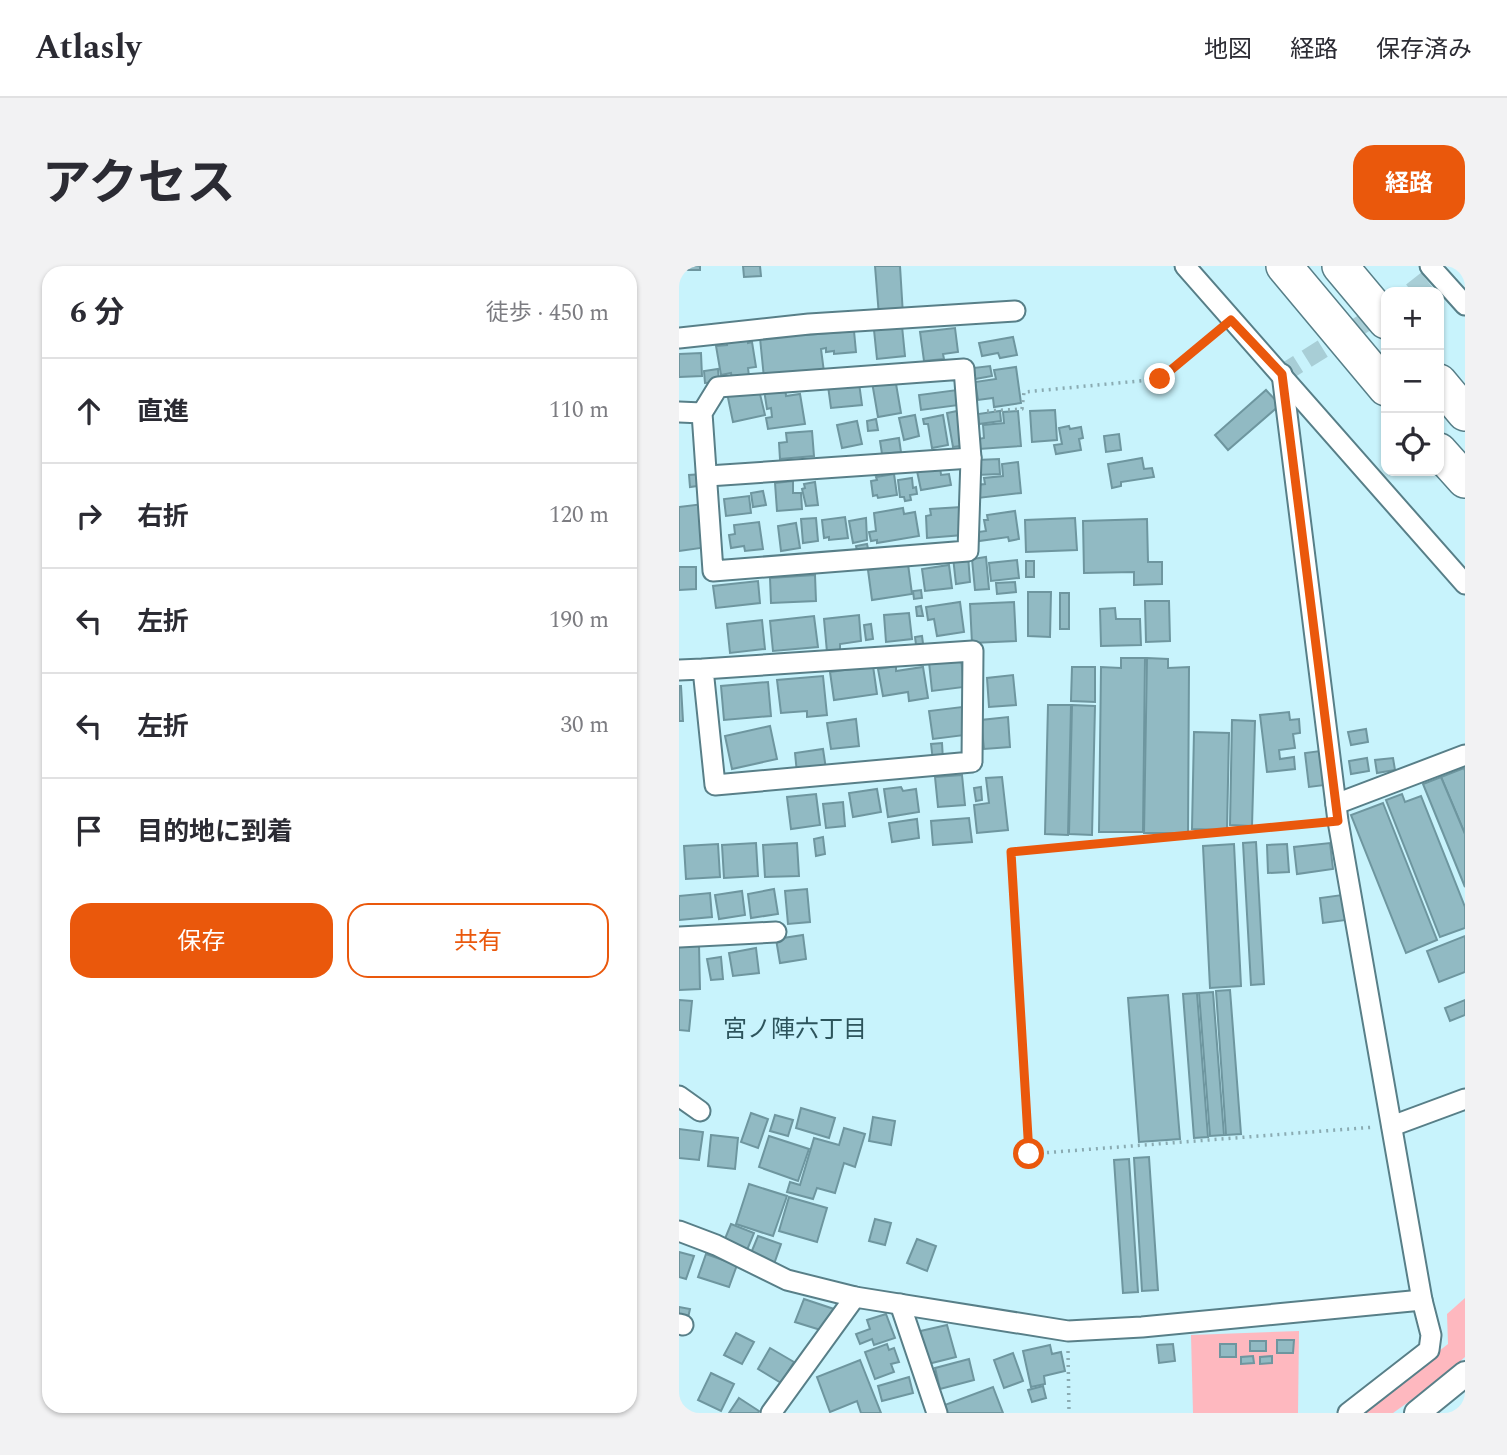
<!DOCTYPE html>
<html lang="ja">
<head>
<meta charset="utf-8">
<style>
	:root { --surface:#fff; --page:#f2f2f3; --text:#2b2b33; --muted:#7c7c81; --line:#e1e1e2; --accent:#ea580c }
	body { margin:0; font-family:Spectral,"Noto Sans JP",serif; background:var(--page); color:var(--text) }
	.controls { position:absolute; right:21px; top:21px; display:grid; overflow:hidden; border-radius:14px; box-shadow:0 2px 5px #0004 }
	.controls button { width:63px; height:63px; display:grid; place-items:center; padding:0; border:0; border-bottom:2px solid var(--line); background:var(--surface); color:var(--text); font:35px sans-serif }
	.stop { position:absolute; width:21px; height:21px; margin:-16px; border:5px solid #ea580c; border-radius:50%; background:#fff }
	.stop.end { background:#ea580c; border-color:#fff; box-shadow:0 2px 7px #0008 }
	.list { margin:0; padding:0; list-style:none }
	h2 { display:flex; justify-content:space-between; align-items:center; height:91px; margin:0; padding:0 28px; font-size:30px }
	h2 small { font-size:23px; font-weight:400; color:var(--muted) }
	.list li { display:grid; grid-template-columns:46px 1fr auto; gap:21px; align-items:center; box-sizing:border-box; height:105px; padding:0 28px; border-top:2px solid var(--line) }
	.list b { display:block; font-size:26px; white-space:nowrap }
	.list em { font-size:23px; font-style:normal; color:var(--muted) }
	.actions { display:flex; gap:14px; padding:21px 28px }
	.actions a { flex:1; padding:16px 0; border:2px solid var(--accent); border-radius:21px; text-align:center; font-size:24px; color:var(--accent) }
	.actions .main { background:var(--accent); color:#fff }
	.icon { flex:none; width:38px; height:38px; fill:none; stroke:currentColor; stroke-width:2; stroke-linecap:round; stroke-linejoin:round }
	.map { position:relative; flex:none; width:786px; height:1147px; overflow:hidden; border-radius:21px }
	header { display:flex; align-items:center; gap:42px; box-sizing:border-box; height:98px; padding:0 35px; background:var(--surface); border-bottom:2px solid var(--line) }
	header strong { font-size:33px }
	nav { display:flex; gap:38px; margin-inline-start:auto; font-size:24px }
	.intro { display:flex; align-items:center; justify-content:space-between; box-sizing:border-box; height:168px; padding:0 42px }
	h1 { margin:0; font-size:49px }
	.button { padding:18px 32px; border-radius:21px; background:var(--accent); color:#fff; font-size:24px; font-weight:700 }
	main { display:flex; gap:42px; padding:0 42px }
	aside { flex:1; background:var(--surface); border-radius:21px; box-shadow:0 2px 5px #0004 }
	.map>svg:first-child { display:block }
	.green { fill:#feb8bf }
	.building { fill:#91bac3; stroke:#6e969f; stroke-width:2 }
	.lines { fill:none; stroke-linecap:round; stroke-linejoin:round }
	.minor-tunnel { stroke:#a8ced6; stroke-width:19; stroke-dasharray:19 10; stroke-linecap:butt }
	.minor-casing { stroke:#587f88; stroke-width:23 }
	.tertiary-casing { stroke:#587f88; stroke-width:28 }
	.motorway-casing { stroke:#587f88; stroke-width:38 }
	.path { stroke:#8aabb2; stroke-width:3.5; stroke-dasharray:2 5; stroke-linecap:butt }
	.minor { stroke:#fff; stroke-width:19 }
	.tertiary { stroke:#fff; stroke-width:24 }
	.motorway { stroke:#fff; stroke-width:35 }
	.route { stroke:#ea580c; stroke-width:9 }
	.labels { text-anchor:middle; dominant-baseline:central; stroke-width:6; stroke-linejoin:round; paint-order:stroke }
	.neighbourhood-label { font-size:24px; fill:#2d545c; stroke:#c8f3fc }
</style>
</head>
<body>
<header>
<strong>Atlasly</strong>
<nav><a>地図</a><a>経路</a><a>保存済み</a></nav>
</header>
<div class="intro"><h1>アクセス</h1><a class="button">経路</a></div>
<main>
<aside>
<h2>6 分<small>徒歩 · 450 m</small></h2>
<ul class="list">
<li><svg class="icon" aria-label="ahead" viewBox="0 0 24 24"><path d="M12 20V5M6 11l6-6 6 6"/></svg><div><b>直進</b></div><em>110 m</em></li>
<li><svg class="icon" aria-label="right" viewBox="0 0 24 24"><path d="M7 20v-9h11M14 6l5 5-5 5"/></svg><div><b>右折</b></div><em>120 m</em></li>
<li><svg class="icon" aria-label="left" viewBox="0 0 24 24"><path d="M17 20v-9H6M10 6l-5 5 5 5"/></svg><div><b>左折</b></div><em>190 m</em></li>
<li><svg class="icon" aria-label="left" viewBox="0 0 24 24"><path d="M17 20v-9H6M10 6l-5 5 5 5"/></svg><div><b>左折</b></div><em>30 m</em></li>
<li><svg class="icon" aria-label="arrive" viewBox="0 0 24 24"><path d="M6 21V4h12l-3 4 3 4H6"/></svg><div><b>目的地に到着</b></div></li>
</ul>
<div class="actions"><a class="main">保存</a><a>共有</a></div>
</aside>
<div class="map">
<svg width="786" height="1147" viewBox="0 0 786 1147">
	<rect width="100%" height="100%" fill="#c8f3fc"/>
	<g class="green">
		<path d="M786,1032v59l-30,26 -42,30h-33l88,-69 -1,-30z"/>
		<path d="M620,1065l-1,82h-105l-2,-78z"/>
	</g>
	<g class="building">
		<rect x="1" y="0" width="20" height="4"/>
		<path d="M64,0h17l1,10 -17,1z"/>
		<path d="M196,0h25l3,49 -24,1z"/>
		<path d="M223,60l3,30 -28,3 -3,-29z"/>
		<path d="M276,62l3,24 -15,2 1,5 -20,2 -4,-29z"/>
		<path d="M127,63l1,6 47,-4 2,21 -22,2v-3l-8,1v-4l-5,1 3,23 -60,6 -4,-40z"/>
		<path d="M68,68l1,9 4,-1 4,25 -8,1 1,8 -17,3 -1,-6 -10,2 -5,-29 11,-1 -1,-8z"/>
		<path d="M334,71l4,18 -17,3 -2,-5 -16,3 -3,-13z"/>
		<path d="M22,87l1,23 -23,1v-23z"/>
		<path d="M311,100l2,10 -17,3 -2,-11z"/>
		<path d="M337,101l5,36 -27,4 -1,-9 -15,2 -3,-18 21,-3 -2,-9z"/>
		<path d="M39,103l1,13 -14,1 -1,-12z"/>
		<path d="M216,112l6,35 -23,4 -6,-35z"/>
		<path d="M180,117l3,22 -31,3 -3,-22z"/>
		<path d="M106,121l1,9 14,-2 5,30 -37,5 -2,-11 6,-1 -1,-9 -4,1 -3,-19z"/>
		<path d="M80,124l6,25 -32,7 -6,-29z"/>
		<path d="M278,124l2,15 -38,5 -2,-15z"/>
		<path d="M587,124l14,15 -52,45 -13,-15z"/>
		<path d="M376,144l2,30 -25,2 -2,-31z"/>
		<path d="M278,145v4l6,-1 5,31 -15,2 -6,-34z"/>
		<path d="M321,145l1,10 -22,3 -1,-10z"/>
		<path d="M339,145l3,35 -42,3 -1,-10 6,-1 -1,-13 21,-2 -1,-11z"/>
		<path d="M236,149l4,21 -15,4 -5,-22z"/>
		<path d="M264,149l5,30 -16,3 -4,-24h-4l-1,-5z"/>
		<path d="M197,153l2,11 -10,1 -1,-10z"/>
		<path d="M178,155l5,23 -20,4 -5,-23z"/>
		<path d="M390,160l1,3 11,-2 2,11 -4,1 2,11 -25,4 -2,-9 8,-1 -3,-16z"/>
		<path d="M133,165l2,25 -34,3 -1,-16 8,-1 -1,-9z"/>
		<path d="M440,168l2,16 -15,2 -2,-16z"/>
		<path d="M220,172l2,14 -19,2 -2,-13z"/>
		<path d="M463,192l2,11 8,-1 2,9 -33,5v4l-9,2 -4,-24z"/>
		<path d="M320,193l1,15 -23,1v-15z"/>
		<path d="M339,196l3,31 -43,5 -2,-13 9,-1 -1,-6 19,-2 -1,-12z"/>
		<path d="M261,200l1,9 8,-1 2,11 -30,5 -4,-19z"/>
		<path d="M24,208l2,11 -15,2 -1,-12z"/>
		<path d="M215,208l3,21 -19,3 -1,-3 -4,1 -2,-15 6,-1 -1,-3z"/>
		<path d="M233,212l1,10 3,-1 1,7 -7,1 1,5 -6,1 -1,-4h-4l-2,-17z"/>
		<path d="M114,215v12h8l1,16 -25,2 -2,-28z"/>
		<path d="M136,216l3,23 -12,1 -4,-17 3,-1 -1,-4z"/>
		<path d="M84,225l3,14 -13,2 -2,-14z"/>
		<path d="M70,230l2,17 -25,3 -2,-17z"/>
		<path d="M24,238l5,43 -29,4v-44z"/>
		<path d="M282,241l2,28 -36,3 -1,-22 5,-1 -1,-6z"/>
		<path d="M224,242l1,6 11,-2 4,24 -42,7v-3l-6,1 -2,-9 7,-1 -2,-18z"/>
		<path d="M336,245l4,28 -10,2 -1,-4 -29,4 -1,-9 8,-1 -2,-11h4l-1,-5z"/>
		<path d="M166,251l3,21 -19,2v-3l-5,1 -2,-18z"/>
		<path d="M137,252l2,23 -15,2 -2,-24z"/>
		<path d="M187,252l1,22 -14,3 -4,-22z"/>
		<path d="M396,252l2,32 -51,2 -1,-32z"/>
		<path d="M468,253l1,43h14v22l-28,1v-13l-50,1 -1,-52z"/>
		<path d="M80,256l4,27 -18,2 -1,-5 -13,2 -2,-13 6,-1 -1,-9z"/>
		<path d="M117,257l4,25 -19,3 -3,-25z"/>
		<path d="M188,278l2,9 -11,2 -2,-9z"/>
		<path d="M289,289l2,27 -14,2 -3,-27z"/>
		<path d="M307,291l3,32 -14,1 -3,-31z"/>
		<path d="M338,294l2,18 -28,3 -2,-18z"/>
		<rect x="347" y="295" width="8" height="16"/>
		<path d="M229,298l4,30 -40,6 -4,-30z"/>
		<path d="M270,299l3,23 -27,3 -3,-22z"/>
		<path d="M0,301h17v22l-17,1z"/>
		<path d="M136,309l1,26 -45,2 -1,-25z"/>
		<path d="M79,315l2,22 -44,5 -3,-22z"/>
		<path d="M336,316l1,10 -19,2 -1,-11z"/>
		<path d="M242,324l1,8 -8,1 -1,-8z"/>
		<path d="M349,326h23l-1,45 -22,-1z"/>
		<rect x="381" y="327" width="9" height="36"/>
		<path d="M466,335h24l1,40 -24,1z"/>
		<path d="M281,336l4,30 -27,4 -3,-17 -6,1 -2,-13z"/>
		<path d="M335,336l2,39 -44,2 -2,-39z"/>
		<path d="M242,340l2,10h-6l-1,-9z"/>
		<path d="M436,342l1,11h24l1,26 -40,1 -1,-37z"/>
		<path d="M230,347l3,26 -26,3 -2,-27z"/>
		<path d="M180,349l2,26 -21,3v6l-13,2 -3,-33z"/>
		<path d="M135,350l4,31 -45,4 -3,-30z"/>
		<path d="M83,354l3,29 -35,4 -3,-29z"/>
		<path d="M192,358l2,15 -7,1 -2,-15z"/>
		<path d="M243,370l2,15 -7,1 -2,-15z"/>
		<path d="M282,392l3,29 -32,4 -3,-29z"/>
		<path d="M442,392h24l-2,174h-44l2,-165 20,1z"/>
		<path d="M468,392l21,1v9l21,-1 -1,166h-44z"/>
		<path d="M194,400l4,28 -43,6 -4,-28z"/>
		<path d="M217,400v5l27,-4 5,31 -19,3 -1,-9 -25,4 -5,-27z"/>
		<path d="M393,401h23v35l-24,-1z"/>
		<path d="M334,409l3,30 -27,2 -2,-29z"/>
		<path d="M144,410l4,39 -20,2v-6l-26,2 -4,-33z"/>
		<path d="M89,416l3,34 -47,4 -3,-34z"/>
		<path d="M0,420h2l2,35h-4z"/>
		<path d="M369,439h23l-3,130 -23,-1z"/>
		<path d="M393,439l23,1 -3,129 -23,-1z"/>
		<path d="M283,441l3,28 -32,4 -4,-28z"/>
		<path d="M610,446l1,8 9,-1 1,14 -7,1 2,14 -16,2 1,9 14,-2 1,12 -28,3 -7,-57z"/>
		<path d="M329,451l2,30 -26,2 -3,-29z"/>
		<path d="M177,453l3,27 -28,3 -4,-26z"/>
		<path d="M553,454l23,1 -3,105 -22,-1z"/>
		<path d="M91,460l7,33 -45,10 -7,-33z"/>
		<path d="M687,463l2,13 -17,3 -3,-13z"/>
		<path d="M515,466l35,1 -2,97 -35,-1z"/>
		<path d="M263,477l1,17 -10,1 -2,-17z"/>
		<path d="M144,483l3,20 -29,4 -2,-20z"/>
		<path d="M641,485l5,34 -16,2 -4,-34z"/>
		<path d="M688,492l2,13 -18,3 -2,-13z"/>
		<path d="M714,492l2,12 -18,3 -2,-13z"/>
		<path d="M785,502l1,3v63l-24,-57z"/>
		<path d="M283,509l3,30 -27,2 -3,-30z"/>
		<path d="M323,511l6,53 -31,3 -3,-28 15,-2 -3,-25z"/>
		<path d="M762,511l24,57v53l-42,-103z"/>
		<path d="M222,521l2,4 13,-2 3,23 -31,5 -4,-28z"/>
		<path d="M302,521l1,13 -6,1 -2,-13z"/>
		<path d="M198,523l4,23 -28,5 -4,-24z"/>
		<path d="M137,528l4,31 -29,4 -4,-32z"/>
		<path d="M723,528l3,8 16,-6 44,111v21l-25,9 -54,-137z"/>
		<path d="M164,536l2,24 -19,2 -3,-24z"/>
		<path d="M704,537l54,137 -31,13 -55,-138z"/>
		<path d="M290,552l3,24 -39,3 -2,-24z"/>
		<path d="M238,553l2,19 -27,4 -3,-19z"/>
		<path d="M144,571l2,17 -9,2 -2,-17z"/>
		<path d="M577,576l8,142 -13,1 -8,-142z"/>
		<path d="M77,577l2,33 -34,2 -2,-33z"/>
		<path d="M118,577l2,33 -34,1 -2,-32z"/>
		<path d="M651,577l3,26 -36,5 -3,-27z"/>
		<path d="M39,578l2,33 -34,2 -2,-33z"/>
		<path d="M555,578l7,142 -31,2 -7,-142z"/>
		<path d="M608,578l2,28 -21,1 -1,-28z"/>
		<path d="M95,623l4,25 -27,4 -3,-24z"/>
		<path d="M128,623l3,33 -22,2 -3,-33z"/>
		<path d="M63,625l3,24 -26,4 -4,-24z"/>
		<path d="M31,627l2,24 -33,3v-24z"/>
		<path d="M663,629l4,25 -23,3 -3,-25z"/>
		<path d="M124,669l3,24 -26,4 -4,-24z"/>
		<path d="M786,670v36l-26,10 -12,-31z"/>
		<path d="M0,679h20l1,44 -21,1z"/>
		<path d="M77,682l3,25 -26,3 -4,-23z"/>
		<path d="M42,691l2,22 -12,1 -4,-21z"/>
		<path d="M551,724l11,144 -15,1 -10,-144z"/>
		<path d="M534,726l11,143 -14,1 -11,-143z"/>
		<path d="M518,727l11,144 -14,1 -11,-144z"/>
		<path d="M489,729l12,144 -41,3 -11,-144z"/>
		<path d="M0,734l13,1 -3,30 -10,-1z"/>
		<path d="M786,734v15l-15,6 -5,-13z"/>
		<path d="M122,842l34,10 -6,20 -33,-10z"/>
		<path d="M72,847l17,6 -10,29 -17,-6z"/>
		<path d="M96,849l18,5 -5,16 -18,-5z"/>
		<path d="M194,851l22,4 -4,24 -22,-4z"/>
		<path d="M165,862l21,6 -10,33 -11,-4 -9,30 -18,-5 -4,11 -26,-7 3,-10 10,3 14,-47 25,7z"/>
		<path d="M0,863l24,3 -4,28 -20,-2z"/>
		<path d="M32,869l27,3 -3,31 -27,-3z"/>
		<path d="M90,870l40,13 -11,32 -39,-14z"/>
		<path d="M470,891l9,133 -16,1 -8,-133z"/>
		<path d="M450,893l9,133 -15,1 -9,-133z"/>
		<path d="M70,918l38,12 -14,40 -37,-12z"/>
		<path d="M110,931l38,11 -10,34 -38,-11z"/>
		<path d="M196,953l16,4 -6,22 -16,-4z"/>
		<path d="M52,958l23,9 -9,22 -23,-9z"/>
		<path d="M79,970l23,8 -8,23 -24,-9z"/>
		<path d="M238,973l19,7 -9,25 -20,-8z"/>
		<path d="M0,986l15,4 -8,23 -7,-2z"/>
		<path d="M27,988l31,11 -8,22 -31,-10z"/>
		<path d="M125,1033l30,10 -7,23 -32,-10z"/>
		<path d="M0,1041l11,2 -3,13 -8,-2z"/>
		<path d="M207,1048l9,24 -21,7 -2,-6 -12,5 -4,-10 14,-5 -3,-9z"/>
		<path d="M268,1059l9,32 -32,8 -8,-33z"/>
		<path d="M57,1067l18,9 -12,22 -18,-9z"/>
		<path d="M598,1074h17l-1,13h-16z"/>
		<rect x="571" y="1075" width="16" height="10"/>
		<path d="M208,1078l2,6 5,-2 5,14 -8,2 3,8 -19,7 -10,-27z"/>
		<path d="M494,1078l2,17 -16,2 -2,-18z"/>
		<rect x="541" y="1078" width="16" height="13"/>
		<path d="M371,1079l2,9 9,-2 4,19 -21,5 1,8 -14,3 -8,-36z"/>
		<path d="M91,1082l24,14 -13,21 -23,-14z"/>
		<path d="M334,1087l10,28 -19,7 -10,-28z"/>
		<path d="M574,1090l1,7 -13,1v-7z"/>
		<path d="M593,1090v7l-12,1v-7z"/>
		<path d="M290,1093l5,21 -34,9 -5,-21z"/>
		<path d="M181,1094l21,53h-20l-4,-12 -27,11 -13,-35z"/>
		<path d="M32,1107l23,11 -13,27 -23,-11z"/>
		<path d="M230,1111l4,16 -31,8 -4,-15z"/>
		<path d="M364,1120l3,12 -14,4 -4,-12z"/>
		<path d="M314,1121l10,26h-58l-3,-7z"/>
		<path d="M60,1132l20,13 -1,2h-29z"/>
	</g>
	<g class="lines">
		<g class="minor-tunnel">
			<path d="M733,26l24,-19"/>
			<path d="M603,108l103,-64"/>
		</g>
		<defs>
			<g id="minor">
				<path d="M506,0l280,318"/>
				<path d="M751,0l35,39"/>
				<path d="M0,72l130,-14 206,-13"/>
				<path d="M285,103l7,89 -3,93 -255,20 -11,-158 16,-26z"/>
				<path d="M603,108l56,447 84,479 9,35 -2,15 -81,63"/>
				<path d="M0,146l23,1"/>
				<path d="M29,210l263,-18"/>
				<path d="M0,404l24,-1 270,-18 -1,111 -257,23 -12,-116"/>
				<path d="M657,538l129,-49"/>
				<path d="M0,671l97,-5"/>
				<path d="M0,830l21,15"/>
				<path d="M713,860l73,-27"/>
				<path d="M0,965l37,14 71,35 68,17 213,34 74,-4 280,-27"/>
				<path d="M221,1038l37,109"/>
				<path d="M0,1058l4,1"/>
				<path d="M92,1147l84,-116"/>
			</g>
			<path id="tertiary" d="M738,1147l48,-39"/>
			<g id="motorway">
				<path d="M605,0l102,122"/>
				<path d="M661,0l46,55"/>
				<path d="M760,116l26,31"/>
				<path d="M760,185l26,29"/>
			</g>
		</defs>
		<use href="#minor" class="minor-casing"/>
		<use href="#tertiary" class="tertiary-casing"/>
		<use href="#motorway" class="motorway-casing"/>
		<g class="path">
			<path d="M308,145l35,-2 2,-17 136,-13 59,-49"/>
			<path d="M640,557l-308,29 18,302 346,-27"/>
			<path d="M389,1085l1,62"/>
		</g>
		<use href="#minor" class="minor"/>
		<use href="#tertiary" class="tertiary"/>
		<use href="#motorway" class="motorway"/>
	</g>
	<g class="lines">
		<path class="route" d="M350,888l-18,-302 327,-31 -56,-447 -51,-54 -71,59"/>
	</g>
	<g class="labels">
		<g class="neighbourhood-label">
			<text x="116" y="764">宮ノ陣六丁目</text>
		</g>
	</g>
</svg>
<div class="controls">
<button>+</button>
<button>−</button>
<button><svg class="icon" aria-label="locate" viewBox="0 0 24 24"><circle cx="12" cy="12" r="6"/><path d="M12 2v4M12 18v4M2 12h4M18 12h4"/></svg></button>
</div>
<div class="stop" style="left:350px;top:888px"></div>
<div class="stop end" style="left:481px;top:113px"></div>
</div>
</main>
</body>
</html>
